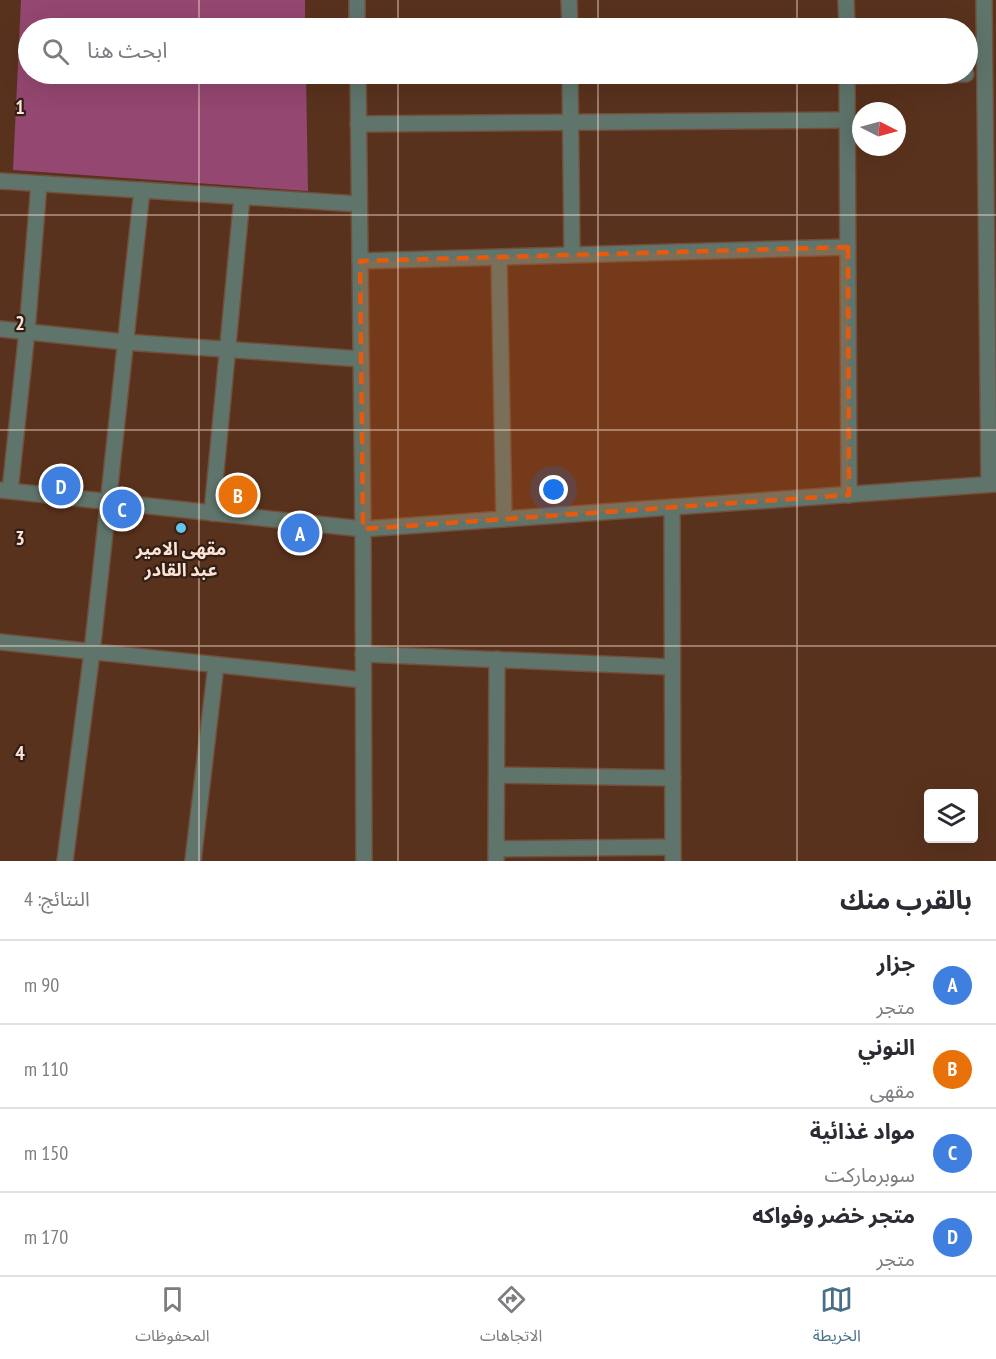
<!DOCTYPE html>
<html lang="ar">
<head>
<meta charset="utf-8">
<style>
	:root { --surface:#fff; --page:#f7f7f7; --text:#2b2b33; --muted:#7c7c81; --line:#e1e1e2; --accent:#457087 }
	body { margin:0; font-family:"PT Sans Narrow","Noto Sans Arabic",sans-serif; background:var(--page); color:var(--text); direction:rtl }
	.controls { position:absolute; right:18px; bottom:18px; display:grid; overflow:hidden; border-radius:6px; box-shadow:0 6px 24px #0002 }
	.controls button { width:54px; height:54px; display:grid; place-items:center; padding:0; border:0; border-bottom:2px solid var(--line); background:var(--surface); color:var(--text); font:30px sans-serif }
	.compass { position:absolute; left:852px; top:102px; width:54px; height:54px; border-radius:50%; background:var(--surface); box-shadow:0 6px 24px #0002; rotate:96deg }
	.you { position:absolute; left:554px; top:490px; width:21px; height:21px; margin:-15px; border:4px solid #fff; border-radius:50%; background:#1a73e8; box-shadow:0 0 0 9px #1a73e833 }
	.badge { display:grid; place-items:center; width:39px; height:39px; border-radius:50%; background:var(--accent); color:#fff; font-size:20px; font-weight:700 }
	.pin { position:absolute; translate:-50% -50%; border:3px solid #fff; box-shadow:0 2px 6px #0006 }
	.list { margin:0; padding:0; list-style:none }
	h2 { display:flex; justify-content:space-between; align-items:center; height:78px; margin:0; padding:0 24px; font-size:26px }
	h2 small { font-size:20px; font-weight:400; color:var(--muted) }
	.list li { display:grid; grid-template-columns:39px 1fr auto; gap:18px; align-items:center; box-sizing:border-box; height:84px; padding:0 24px; border-top:2px solid var(--line) }
	.list b { display:block; font-size:22px; white-space:nowrap }
	.list p { margin:0; font-size:20px; white-space:nowrap; color:var(--muted) }
	.list em { font-size:20px; font-style:normal; color:var(--muted) }
	.icon { flex:none; width:33px; height:33px; fill:none; stroke:currentColor; stroke-width:2; stroke-linecap:round; stroke-linejoin:round }
	.map { position:relative; flex:none; width:996px; height:861px; overflow:hidden; direction:ltr }
	.search { position:absolute; background:var(--surface); box-shadow:0 6px 24px #0002; left:18px; right:18px; top:18px; height:66px; display:flex; align-items:center; gap:15px; box-sizing:border-box; padding:0 21px; border-radius:33px; color:var(--muted); font-size:22px }
	.sheet { height:414px; background:var(--surface) }
	nav { display:flex; justify-content:space-around; align-items:center; box-sizing:border-box; height:84px; border-top:2px solid var(--line); background:var(--surface); font-size:16px; color:var(--muted) }
	nav a { display:grid; justify-items:center; gap:3px }
	nav .on { color:var(--accent) }
	.map>svg:first-child { display:block }
	.green { fill:#944770 }
	.lines { fill:none; stroke-linecap:round; stroke-linejoin:round }
	.minor-casing { stroke:#734e3b; stroke-width:18 }
	.tertiary-casing { stroke:#734e3b; stroke-width:18 }
	.minor { stroke:#5f756c; stroke-width:15 }
	.tertiary { stroke:#5f756c; stroke-width:15 }
	.marked { fill:#e8590c; fill-opacity:0.2; stroke:#e8590c; stroke-width:4.5; stroke-dasharray:12 8; stroke-linejoin:round }
	.grid { fill:none; stroke:#fce3d6; stroke-width:1.5; stroke-opacity:0.55 }
	.poi-dot { fill:#65c5ee; stroke:#311f16; stroke-width:2 }
	.labels { text-anchor:middle; dominant-baseline:central; stroke-width:4.5; stroke-linejoin:round; paint-order:stroke }
	.poi-label { font-size:18px; font-weight:bold; fill:#fce3d6; stroke:#311f16 }
	.grid-label { font-size:20px; text-anchor:middle; font-weight:bold; fill:#fce3d6; stroke:#311f16; stroke-width:4.5; stroke-linejoin:round; paint-order:stroke }
</style>
</head>
<body>
<div class="map">
<svg width="996" height="861" viewBox="0 0 996 861">
	<rect width="100%" height="100%" fill="#59321d"/>
	<path class="green" d="M21,0h284v28h-277v46h278l2,117 -295,-21z"/>
	<g class="lines">
		<defs>
			<g id="minor">
				<path d="M569,0l1,28"/>
				<path d="M846,0l1,28"/>
				<path d="M984,0l5,484"/>
				<path d="M570,74l2,180"/>
				<path d="M847,74l2,421"/>
				<path d="M847,76l119,-2"/>
				<path d="M358,124l489,-4"/>
				<path d="M0,181l359,23"/>
				<path d="M499,258l5,261"/>
				<path d="M360,261l488,-14"/>
				<path d="M0,329l125,13 236,17"/>
				<path d="M10,491l17,-160 12,-147"/>
				<path d="M672,507l1,354"/>
				<path d="M212,513l30,-316"/>
				<path d="M0,642l363,38"/>
				<path d="M363,654l309,13"/>
				<path d="M497,775l176,3"/>
				<path d="M496,849l177,-2"/>
				<path d="M65,861l27,-209 50,-462"/>
				<path d="M193,861l23,-196"/>
				<path d="M496,861l1,-202"/>
			</g>
			<g id="tertiary">
				<path d="M357,0v28"/>
				<path d="M358,74l5,455 1,332"/>
				<path d="M0,490l363,39 633,-45"/>
			</g>
		</defs>
		<use href="#minor" class="minor-casing"/>
		<use href="#tertiary" class="tertiary-casing"/>
		<use href="#minor" class="minor"/>
		<use href="#tertiary" class="tertiary"/>
	</g>
	<path class="marked" d="M848,247l1,248 -486,34 -3,-268z"/>
	<path class="grid" d="M199,0v28M398,0v28M598,0v28M797,0v28M199,74v787M398,74v787M598,74v787M797,74v787M0,215h996M0,430h996M0,646h996"/>
	<circle class="poi-dot" cx="181" cy="528" r="6"/>
	<g class="labels">
		<g class="poi-label">
			<text x="181" y="548">مقهى الامير<tspan x="181" dy="21">عبد القادر</tspan></text>
		</g>
	</g>
	<g class="grid-label">
		<text x="20" y="114">1</text>
		<text x="20" y="330">2</text>
		<text x="20" y="545">3</text>
		<text x="20" y="760">4</text>
	</g>
</svg>
<div class="controls">
<button><svg class="icon" aria-label="layers" viewBox="0 0 24 24"><path d="M12 4l9 5-9 5-9-5zM3 14l9 5 9-5"/></svg></button>
</div>
<svg class="compass" viewBox="-18 -18 36 36"><path d="M0-13l5 13h-10z" fill="#e53935"/><path d="M0 13l5-13h-10z" fill="#7c7c81"/></svg>
<div class="you"></div>
<div class="pin badge" style="left:300px;top:533px;background:#3f7fe0">A</div>
<div class="pin badge" style="left:238px;top:495px;background:#e8710a">B</div>
<div class="pin badge" style="left:122px;top:509px;background:#3f7fe0">C</div>
<div class="pin badge" style="left:61px;top:486px;background:#3f7fe0">D</div>
<div class="search"><svg class="icon" aria-label="search" viewBox="0 0 24 24"><circle cx="10" cy="10" r="6"/><path d="M15 15l6 6"/></svg>ابحث هنا</div>
</div>
<section class="sheet">
<h2>بالقرب منك<small>النتائج: 4</small></h2>
<ul class="list">
<li><span class="badge" style="background:#3f7fe0">A</span><div><b>جزار</b><p>متجر</p></div><em>90 m</em></li>
<li><span class="badge" style="background:#e8710a">B</span><div><b>النوني</b><p>مقهى</p></div><em>110 m</em></li>
<li><span class="badge" style="background:#3f7fe0">C</span><div><b>مواد غذائية</b><p>سوبرماركت</p></div><em>150 m</em></li>
<li><span class="badge" style="background:#3f7fe0">D</span><div><b>متجر خضر وفواكه</b><p>متجر</p></div><em>170 m</em></li>
</ul>
</section>
<nav>
<a class="on"><svg class="icon" aria-label="map" viewBox="0 0 24 24"><path d="M3 6l6-2 6 2 6-2v14l-6 2-6-2-6 2zM9 4v14M15 6v14"/></svg>الخريطة</a>
<a><svg class="icon" aria-label="directions" viewBox="0 0 24 24"><path d="M12 3l9 9-9 9-9-9zM9 14v-3h6M13 9l2 2-2 2"/></svg>الاتجاهات</a>
<a><svg class="icon" aria-label="saved" viewBox="0 0 24 24"><path d="M7 4h10v16l-5-4-5 4z"/></svg>المحفوظات</a>
</nav>
</body>
</html>
